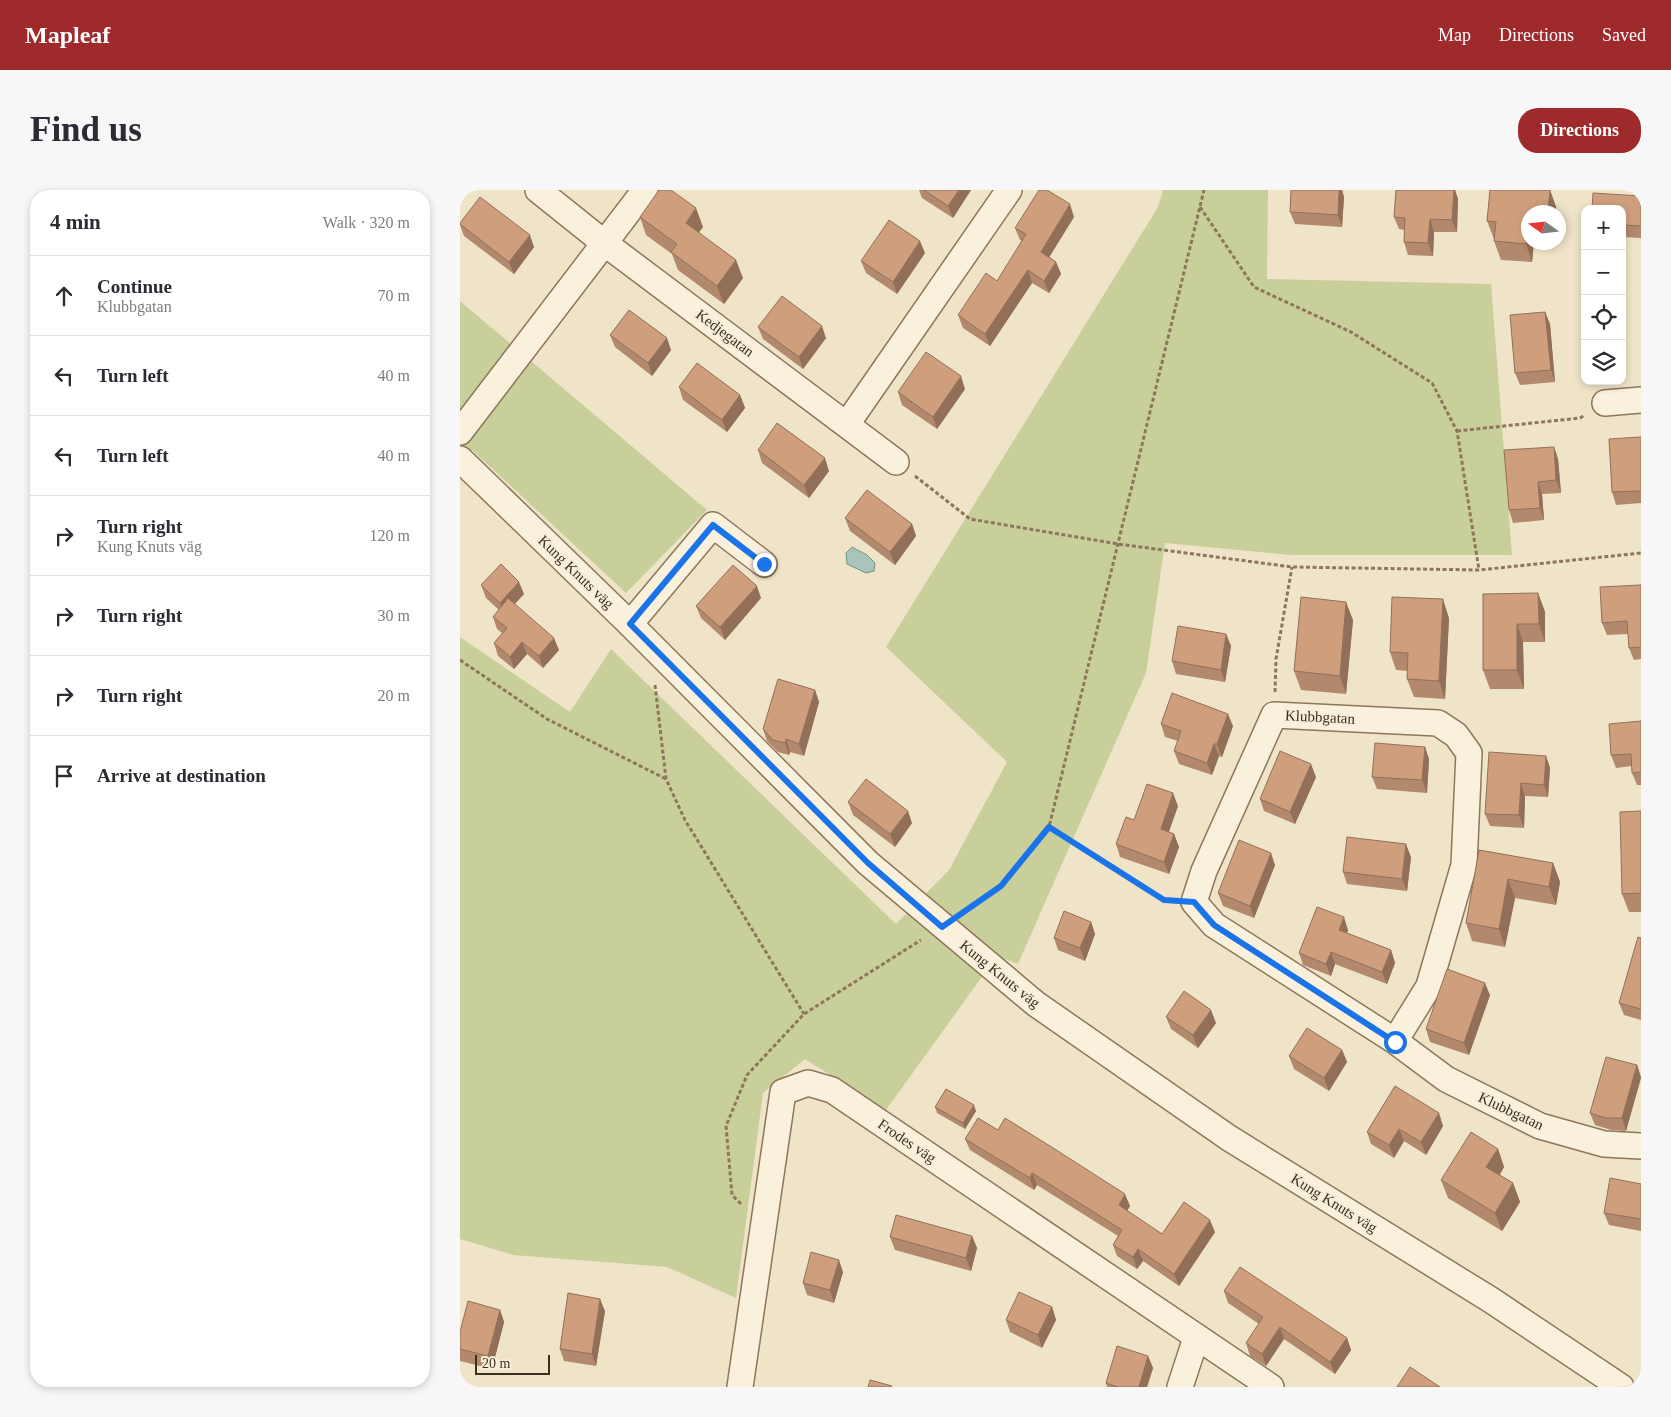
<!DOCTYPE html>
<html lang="en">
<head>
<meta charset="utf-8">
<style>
	:root { --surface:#fff; --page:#f7f7f7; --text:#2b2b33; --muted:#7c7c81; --line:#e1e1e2; --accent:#9e2a2b }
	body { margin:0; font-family:"Times New Roman",serif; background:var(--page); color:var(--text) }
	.controls { position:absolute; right:15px; top:15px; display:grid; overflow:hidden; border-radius:10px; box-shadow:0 2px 8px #0003 }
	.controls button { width:45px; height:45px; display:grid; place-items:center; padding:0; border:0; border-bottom:1px solid var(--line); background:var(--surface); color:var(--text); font:25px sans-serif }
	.compass { position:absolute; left:1061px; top:15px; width:45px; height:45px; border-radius:50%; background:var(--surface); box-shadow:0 2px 8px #0003; rotate:284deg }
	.scale { position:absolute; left:15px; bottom:12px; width:75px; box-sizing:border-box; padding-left:5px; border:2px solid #3d2e20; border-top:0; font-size:14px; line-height:18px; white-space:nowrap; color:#3d2e20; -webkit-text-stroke:4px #f7eed8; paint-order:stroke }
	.stop { position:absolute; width:15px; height:15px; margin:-11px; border:4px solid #1a73e8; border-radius:50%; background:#fff }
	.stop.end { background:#1a73e8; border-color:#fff; box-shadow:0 1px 5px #0008 }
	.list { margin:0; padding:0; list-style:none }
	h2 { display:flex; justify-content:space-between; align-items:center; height:65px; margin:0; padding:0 20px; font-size:21px }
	h2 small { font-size:16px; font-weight:400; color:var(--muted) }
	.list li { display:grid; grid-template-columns:32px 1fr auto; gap:15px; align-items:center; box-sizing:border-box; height:80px; padding:0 20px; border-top:1px solid var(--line) }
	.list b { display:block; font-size:19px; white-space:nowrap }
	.list p { margin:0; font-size:16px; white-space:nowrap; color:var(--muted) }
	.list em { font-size:16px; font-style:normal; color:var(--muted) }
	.icon { flex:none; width:28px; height:28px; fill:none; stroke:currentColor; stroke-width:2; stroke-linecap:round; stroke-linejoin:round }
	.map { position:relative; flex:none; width:1181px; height:1197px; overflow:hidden; border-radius:20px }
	header { display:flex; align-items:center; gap:30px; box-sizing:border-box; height:70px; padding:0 25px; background:var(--accent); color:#fff }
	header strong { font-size:24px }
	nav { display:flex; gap:28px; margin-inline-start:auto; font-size:18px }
	.intro { display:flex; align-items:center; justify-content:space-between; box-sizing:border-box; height:120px; padding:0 30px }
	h1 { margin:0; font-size:35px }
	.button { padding:12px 22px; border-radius:20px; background:var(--accent); color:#fff; font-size:18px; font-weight:700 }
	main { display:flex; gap:30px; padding:0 30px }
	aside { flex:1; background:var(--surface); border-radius:20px; box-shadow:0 2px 8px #0003 }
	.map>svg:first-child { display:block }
	.green { fill:#c9cf9b }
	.water { fill:#a9c4bc; stroke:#6f938a }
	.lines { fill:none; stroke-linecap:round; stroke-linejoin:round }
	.minor-casing { stroke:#8d765c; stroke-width:28 }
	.path { stroke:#8d765c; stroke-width:3; stroke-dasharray:4 2.5; stroke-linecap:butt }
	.minor { stroke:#faf1dc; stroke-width:25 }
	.wall { fill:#b2896c }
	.shaded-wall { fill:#916f58 }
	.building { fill:#cf9f7d; stroke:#916f58 }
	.route { stroke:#1a73e8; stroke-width:6 }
	.labels { text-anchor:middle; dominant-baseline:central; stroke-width:4; stroke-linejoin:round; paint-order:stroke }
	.street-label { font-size:15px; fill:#3d2e20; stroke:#f7eed8 }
</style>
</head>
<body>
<header>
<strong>Mapleaf</strong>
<nav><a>Map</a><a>Directions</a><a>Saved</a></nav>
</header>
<div class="intro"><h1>Find us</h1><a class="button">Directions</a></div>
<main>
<aside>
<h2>4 min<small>Walk · 320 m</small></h2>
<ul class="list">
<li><svg class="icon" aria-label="ahead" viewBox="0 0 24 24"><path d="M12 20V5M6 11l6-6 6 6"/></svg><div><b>Continue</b><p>Klubbgatan</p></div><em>70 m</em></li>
<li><svg class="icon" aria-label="left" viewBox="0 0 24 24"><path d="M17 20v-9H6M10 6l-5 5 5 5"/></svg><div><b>Turn left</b></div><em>40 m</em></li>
<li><svg class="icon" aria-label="left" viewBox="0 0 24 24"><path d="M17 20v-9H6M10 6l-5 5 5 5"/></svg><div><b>Turn left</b></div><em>40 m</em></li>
<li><svg class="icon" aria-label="right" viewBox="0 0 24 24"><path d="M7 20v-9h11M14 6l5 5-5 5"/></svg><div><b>Turn right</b><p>Kung Knuts väg</p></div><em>120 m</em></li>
<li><svg class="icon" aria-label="right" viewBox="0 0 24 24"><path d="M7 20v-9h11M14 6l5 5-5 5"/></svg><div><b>Turn right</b></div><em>30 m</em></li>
<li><svg class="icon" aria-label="right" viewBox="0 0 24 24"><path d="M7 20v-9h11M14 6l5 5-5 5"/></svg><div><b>Turn right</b></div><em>20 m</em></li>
<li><svg class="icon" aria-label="arrive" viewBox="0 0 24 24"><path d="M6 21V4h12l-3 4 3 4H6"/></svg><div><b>Arrive at destination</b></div></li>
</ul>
</aside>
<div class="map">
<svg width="1181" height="1197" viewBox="0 0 1181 1197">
	<rect width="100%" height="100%" fill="#f0e4c8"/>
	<g class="green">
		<path d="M703,0h105l-1,89 224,5 21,271h-222l-125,-12 -19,130 -128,291 -21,-8 -111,154 -81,-51 -42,34 -27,205 -69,-31 -154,-12 -53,-16v-602l110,75 41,-63 285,275 53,-54 58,-108 -121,-115 272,-440z"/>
		<path d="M0,111l247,209 -81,83 -154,-143 -12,21z"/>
	</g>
	<path class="water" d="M392,357l15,8 8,8 -1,8 -8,2 -19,-9 -1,-11z"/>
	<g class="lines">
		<defs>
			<g id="minor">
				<path d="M78,0l65,52 293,220"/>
				<path d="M1145,213l36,-3"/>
				<path d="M387,234l162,-234"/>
				<path d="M0,242l185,-242"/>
				<path d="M0,269l170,165 238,239 168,141 193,134 262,162 130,87"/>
				<path d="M170,434l83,-99 51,39"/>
				<path d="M935,851l34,-55 35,-121 5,-112 -13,-18 -18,-12 -164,-8 -70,156 -10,31 20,23 181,116 51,38 94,47 64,18 37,2"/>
				<path d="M280,1197l43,-295 25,-9 24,7 439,297"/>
				<path d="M720,1197l16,-49"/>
			</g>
		</defs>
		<use href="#minor" class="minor-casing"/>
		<g class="path">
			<path d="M740,17l54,80 97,45 81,51 25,48 22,139"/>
			<path d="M997,241l123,-13 5,-3"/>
			<path d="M455,286l55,43 148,25 174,23 187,3 162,-17"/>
			<path d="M0,470l87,59 119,60"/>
			<path d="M195,495l11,94 19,41 119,194"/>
			<path d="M815,502l1,-33 16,-92"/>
			<path d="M589,637l115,73h7"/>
			<path d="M504,722l37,-26 48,-59 155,-637"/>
			<path d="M281,1014l-9,-9 -6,-69 21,-51 57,-61 117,-74"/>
		</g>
		<use href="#minor" class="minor"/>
	</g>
	<g class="wall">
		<path d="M459,0h52l-18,28 -31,-20z"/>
		<path d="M831,0h51l2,7 -2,30 -47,-3 -5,-12z"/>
		<path d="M936,0h59l3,9 -1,33h-23l-1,24 -25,-1 -4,-13 1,-12 -6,-1 -5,-12z"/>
		<path d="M1030,0h60l6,17v5h-28v30h25v2l-19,-1 -2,19 -31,-2 -7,-19 1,-1 -1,-1 -7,-18z"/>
		<path d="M1181,6v42l-19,-1v1v-29z"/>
		<path d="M180,27l63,10 -4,5 44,46 -19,26 -46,-34 -6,-16 -26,-19z"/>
		<path d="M614,27l-25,40 7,5 5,12 -12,19 -17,-10 -42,63 -27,-18 -5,-13 39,-34 25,-40 -2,-1 -5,-12z"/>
		<path d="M0,33l74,24 -20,27 -50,-38 -4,-11z"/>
		<path d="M465,63l-28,41 -31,-21 -5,-12z"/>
		<path d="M1085,122l5,12 5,58 -35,3 -5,-12z"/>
		<path d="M298,137l68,11 -23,31 -40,-30z"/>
		<path d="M150,145l61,15 -19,26 -37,-29z"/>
		<path d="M219,197l61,8 5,13 -18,24 -44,-32z"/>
		<path d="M505,199l-28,40 -35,-24 -4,-13z"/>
		<path d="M1181,247v66l-25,2 -4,-13z"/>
		<path d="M1094,257l4,12 3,34 -19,1 2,26 -31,3 -4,-13z"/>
		<path d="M298,260l71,21 -20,27 -47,-35z"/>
		<path d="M385,328l67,6 4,12 -21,29 -45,-34z"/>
		<path d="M21,395l43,9 -9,10 44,46 -16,18 -16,-14 -13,15 -16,-13 -4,-13 8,-10 -5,-4 -4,-12 6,-7 -13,-12z"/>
		<path d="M1181,395v74l-7,1 -5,-12 -1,-14 -21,1 -5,-12z"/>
		<path d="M1078,403l7,19v30h-22l1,47h-34l-7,-19z"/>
		<path d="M301,408l-36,42 -24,-22 -5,-12z"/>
		<path d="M989,428l-4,81 -31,-2 -7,-18 1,-8 -12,-1 -6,-18z"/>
		<path d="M893,430l-7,74 -45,-4 -7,-19z"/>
		<path d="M766,444l5,12 -6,36 -49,-8 -4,-13z"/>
		<path d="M355,500l4,12 -15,54 -14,-4 -1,3 -11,-3 -11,-11 -4,-12z"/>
		<path d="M1181,531v64h-4l-5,-12v-7l-16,2 -5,-13z"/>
		<path d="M701,534l72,2 -11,31 -3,-1 -7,19 -33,-11 -5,-13 4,-10 -13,-4z"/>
		<path d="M965,557l4,12 -2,34 -50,-4 -5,-12z"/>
		<path d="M1086,566l4,12 -2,29 -23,-1 -1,32 -34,-2 -5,-12z"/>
		<path d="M856,587l-21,47 -31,-13 -4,-12z"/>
		<path d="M388,612l64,21 -17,24 -42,-32z"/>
		<path d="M718,616l-9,26 5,2 5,13 -10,27 -49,-17 -4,-13 18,-24z"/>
		<path d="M1181,621v101h-12l-7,-18z"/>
		<path d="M1019,660l74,13 7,19 -4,23 -41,-7 -10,49 -33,-6 -6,-18z"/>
		<path d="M951,667l-4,34 -60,-7 -4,-12z"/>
		<path d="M815,675l-21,53 -31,-12 -5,-13z"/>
		<path d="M631,732l4,12 -10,27 -27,-11 -4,-12z"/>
		<path d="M888,740l-1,3 44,17 4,13 -8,21 -52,-20 -4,12 -28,-11 -4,-12z"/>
		<path d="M1181,748v82l-17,-5 -5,-12z"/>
		<path d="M1030,805l-21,60 -39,-13 -4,-13z"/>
		<path d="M706,827l50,6 -18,25 -27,-19z"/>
		<path d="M882,860l5,12 -18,29 -35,-22 -5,-13z"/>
		<path d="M1177,875l4,12 -15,54 -15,-1 -16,-5 -5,-12z"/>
		<path d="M935,896l48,40 -17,29 -22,-14 -10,17 -23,-14 -4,-12z"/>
		<path d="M475,917l41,4 -11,18 -28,-16z"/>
		<path d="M538,940l132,76 -3,5 35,23 53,-2 -36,54 -36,-25 -6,8 -20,-13 -4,-11 5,-9 -81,-51 -3,5 -64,-40 -5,-11z"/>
		<path d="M1038,959l6,18 -4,8 13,8 7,19 -18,29 -54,-33 -7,-18z"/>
		<path d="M1181,994v47l-32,-6 -5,-12z"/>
		<path d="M512,1046l5,12 -6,23 -76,-21 -5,-13z"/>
		<path d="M383,1082l-9,31 -27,-8 -4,-12z"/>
		<path d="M764,1101l123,47 4,12 -16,24 -51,-35 -18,27 -16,-10 -4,-13 13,-19 -31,-21z"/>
		<path d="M592,1117l4,13 -14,28 -32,-16 -4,-12z"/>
		<path d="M40,1120l4,12 -12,47 -32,-8v-29z"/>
		<path d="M145,1121l-9,55 -32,-5 -4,-12z"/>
		<path d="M688,1166l5,12 -6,19h-40l-1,-4z"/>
	</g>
	<g class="shaded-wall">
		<path d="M499,0h12l-18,28 -5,-12z"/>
		<path d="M879,0h3l2,7 -2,30 -4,-12z"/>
		<path d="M994,0h1l3,9 -1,33 -5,-12z"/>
		<path d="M1090,0l6,17v5h-8z"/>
		<path d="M610,14l4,13 -29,47 -4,-12z"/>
		<path d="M236,18l7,19 -11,14 -6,-18z"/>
		<path d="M970,29l4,13 -1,24 -5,-13z"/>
		<path d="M1067,34l1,4v14h6l-2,20 -6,-18z"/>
		<path d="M70,45l4,12 -20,27 -5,-12z"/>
		<path d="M460,51l5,12 -28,41 -4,-12z"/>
		<path d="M276,70l7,18 -19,26 -7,-18z"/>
		<path d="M596,72l5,12 -12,19 -5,-12z"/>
		<path d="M568,80l4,13 -42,63 -5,-12z"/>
		<path d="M1085,122l5,12 5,58 -4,-12z"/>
		<path d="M362,136l4,12 -23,31 -4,-12z"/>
		<path d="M207,148l4,12 -19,26 -4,-13z"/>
		<path d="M501,186l4,13 -28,40 -4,-12z"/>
		<path d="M280,205l5,13 -18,24 -5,-12z"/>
		<path d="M1094,257l4,12 3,34 -5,-13z"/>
		<path d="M365,268l4,13 -20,27 -5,-13z"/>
		<path d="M1078,292l4,12 2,26 -4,-12z"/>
		<path d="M452,334l4,12 -21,29 -5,-13z"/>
		<path d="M59,392l5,12 -20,21 -4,-12z"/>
		<path d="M297,396l4,12 -36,42 -5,-13z"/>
		<path d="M1078,403l7,19v30l-6,-18z"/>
		<path d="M983,409l6,19 -4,81 -6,-18z"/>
		<path d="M886,412l7,18 -7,74 -6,-18z"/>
		<path d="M1057,434l6,18 1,47 -7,-19z"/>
		<path d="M766,444l5,12 -6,36 -4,-12z"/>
		<path d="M94,448l5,12 -16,18 -4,-12z"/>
		<path d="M62,452l5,12 -13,15 -4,-12z"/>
		<path d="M355,500l4,12 -15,54 -5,-12z"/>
		<path d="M768,524l5,12 -11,31 -5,-13z"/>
		<path d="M326,549l4,13 -1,3 -4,-12z"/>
		<path d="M754,554l5,12 -7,19 -5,-12z"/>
		<path d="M965,557l4,12 -2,34 -5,-13z"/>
		<path d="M1086,566l4,12 -2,29 -4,-12z"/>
		<path d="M851,574l5,13 -21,47 -5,-12z"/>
		<path d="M1061,593l4,13 -1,32 -5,-13z"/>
		<path d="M713,603l5,13 -13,36 -4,-13z"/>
		<path d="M448,621l4,12 -17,24 -5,-13z"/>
		<path d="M714,644l5,13 -10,27 -5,-12z"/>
		<path d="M946,654l5,13 -4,34 -5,-12z"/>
		<path d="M811,663l4,12 -21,53 -4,-12z"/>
		<path d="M1093,673l7,19 -4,23 -7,-18z"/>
		<path d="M1048,689l7,19 -10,49 -6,-18z"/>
		<path d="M884,727l4,13 -4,12 -5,-12z"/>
		<path d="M631,732l4,12 -10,27 -5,-13z"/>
		<path d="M931,760l4,13 -8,21 -5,-12z"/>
		<path d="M871,762l4,12 -4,12 -5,-12z"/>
		<path d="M1025,793l5,12 -21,60 -5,-12z"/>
		<path d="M751,820l5,13 -18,25 -5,-13z"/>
		<path d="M882,860l5,12 -18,29 -5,-13z"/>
		<path d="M1177,875l4,13 -15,53 -4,-13z"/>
		<path d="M514,915l2,6 -11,18 -2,-6z"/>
		<path d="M979,923l4,13 -17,29 -5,-13z"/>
		<path d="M939,939l5,12 -10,17 -5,-13z"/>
		<path d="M1038,959l6,18 -11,18 -7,-18z"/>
		<path d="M572,983l5,12 -3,5 -4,-12z"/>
		<path d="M1053,993l7,19 -18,29 -7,-18z"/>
		<path d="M665,1004l5,12 -7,11 -4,-12z"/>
		<path d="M750,1030l5,12 -36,54 -5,-12z"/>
		<path d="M512,1046l5,12 -6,23 -5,-13z"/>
		<path d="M678,1059l5,12 -6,8 -4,-12z"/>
		<path d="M379,1070l4,12 -9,31 -4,-13z"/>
		<path d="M140,1109l5,12 -9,55 -4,-12z"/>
		<path d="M592,1117l4,13 -14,28 -4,-13z"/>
		<path d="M40,1120l4,12 -12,47 -4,-13z"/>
		<path d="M820,1137l4,12 -18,27 -4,-12z"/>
		<path d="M887,1148l4,12 -16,24 -5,-12z"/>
		<path d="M688,1166l5,12 -6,19h-8z"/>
	</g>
	<g class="building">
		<path d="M199,0h12l25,18 -10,15 50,37 -19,26 -46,-34 6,-8 -37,-27z"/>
		<path d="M464,0h35l-11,16z"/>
		<path d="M579,0h8l23,14 -29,48 15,10 -12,19 -16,-11 -43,64 -27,-19 28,-42 11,8 29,-47 -11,-6z"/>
		<path d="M831,0h48l-1,25 -48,-3z"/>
		<path d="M936,0h58l-2,30 -22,-1 -2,24 -24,-1 1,-24 -11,-1z"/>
		<path d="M1030,0h60l-2,22h-20v12h-1l-1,20 -32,-3 2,-19 -9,-1z"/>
		<path d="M1133,3l48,3v30l-19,-1v-16h-30z"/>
		<path d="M20,7l50,38 -21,27 -49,-38v-1z"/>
		<path d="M429,30l31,21 -27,41 -32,-21z"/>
		<path d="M322,106l40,30 -23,31 -41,-30z"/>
		<path d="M169,120l38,28 -19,25 -38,-28z"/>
		<path d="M1085,122l6,58 -36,3 -5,-58z"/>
		<path d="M466,162l35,24 -28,41 -35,-25z"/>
		<path d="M237,173l43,32 -18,25 -43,-33z"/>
		<path d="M317,233l48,35 -21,27 -46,-35z"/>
		<path d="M1181,247v54l-29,1 -3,-53z"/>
		<path d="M1094,257l2,33 -18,2 2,26 -31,2 -5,-60z"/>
		<path d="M407,300l45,34 -22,28 -45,-34z"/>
		<path d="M41,374l18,18 -19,21 -19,-18z"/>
		<path d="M273,375l24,21 -37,41 -24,-21z"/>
		<path d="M1181,395v62l-12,1 -2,-27 -25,2 -2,-36z"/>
		<path d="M1078,403l1,31h-22v46h-34v-76z"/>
		<path d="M841,407l45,5 -6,74 -46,-5z"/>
		<path d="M932,407l51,2 -4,82 -32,-2 1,-26 -18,-1z"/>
		<path d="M48,408l46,40 -15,18 -17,-14 -12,15 -16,-14 13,-15 -14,-11z"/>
		<path d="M718,436l48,8 -5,36 -49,-9z"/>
		<path d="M318,489l37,11 -16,54 -13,-5 -1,4 -12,-3 -10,-11z"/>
		<path d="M712,503l56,21 -11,30h-3l-7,19 -33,-12 7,-20 -20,-7z"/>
		<path d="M1181,531v51l-9,1 -1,-19 -20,1 -2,-31z"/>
		<path d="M915,553l50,4 -3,33 -50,-3z"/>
		<path d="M820,561l31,13 -21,48 -30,-13z"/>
		<path d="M1029,562l57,4 -2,29 -23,-2 -2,32 -34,-1z"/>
		<path d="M406,589l42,32 -18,23 -42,-32z"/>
		<path d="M687,594l26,9 -12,36 13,5 -10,28 -48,-18 10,-27 8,3z"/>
		<path d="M1181,621v82l-19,1 -2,-82z"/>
		<path d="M887,647l59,7 -4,35 -59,-7z"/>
		<path d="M779,650l32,13 -21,53 -32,-13z"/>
		<path d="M1019,660l74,13 -4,24 -41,-8 -9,50 -33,-6z"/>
		<path d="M857,717l27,10 -5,13 52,20 -9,22 -51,-20 -5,12 -27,-11z"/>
		<path d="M604,721l27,11 -11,26 -26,-10z"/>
		<path d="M1178,747l3,1v71l-22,-6z"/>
		<path d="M987,779l38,14 -21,60 -38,-14z"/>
		<path d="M724,801l27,19 -18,25 -27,-18z"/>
		<path d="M847,838l35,22 -18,28 -35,-22z"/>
		<path d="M1146,867l31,8 -15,53h-16l-16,-5z"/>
		<path d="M935,896l44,27 -18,29 -22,-13 -10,16 -22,-13z"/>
		<path d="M486,899l28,16 -11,18 -28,-16z"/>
		<path d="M518,928l20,12 7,-12 45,28 75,48 -6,11 43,29 22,-32 26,18 -36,54 -36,-25 -5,8 -20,-12 9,-15 -90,-57 -2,5 -65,-39z"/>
		<path d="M1011,942l27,17 -12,18 27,16 -18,30 -54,-33z"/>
		<path d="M1150,988l31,6v35l-37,-6z"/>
		<path d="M436,1025l76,21 -6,22 -76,-21z"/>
		<path d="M351,1062l28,8 -9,30 -27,-7z"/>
		<path d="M780,1077l107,71 -17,24 -50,-35 -18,27 -16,-11 17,-26 -39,-26z"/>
		<path d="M559,1102l33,15 -14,28 -32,-15z"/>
		<path d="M108,1103l32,6 -8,55 -32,-5z"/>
		<path d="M8,1111l32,9 -12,46 -28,-7v-17z"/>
		<path d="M657,1156l31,10 -9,31h-21l-12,-4z"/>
		<path d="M950,1177l30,20h-43z"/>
		<path d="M410,1190l22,6 -1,1h-23z"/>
	</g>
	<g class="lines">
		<path class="route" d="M304,374l-51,-39 -83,99 238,239 74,64 59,-41 48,-59 115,73 30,2 20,23 181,117"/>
	</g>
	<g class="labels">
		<g class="street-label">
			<text transform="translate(265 143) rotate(37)">Kedjegatan</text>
			<text transform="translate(116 382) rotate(44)">Kung Knuts väg</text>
			<text transform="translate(860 527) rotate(3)">Klubbgatan</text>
			<text transform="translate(540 784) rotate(39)">Kung Knuts väg</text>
			<text transform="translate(1051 921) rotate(25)">Klubbgatan</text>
			<text transform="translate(447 951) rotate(34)">Frodes väg</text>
			<text transform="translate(874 1013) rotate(32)">Kung Knuts väg</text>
		</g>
	</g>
</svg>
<div class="controls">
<button>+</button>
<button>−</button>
<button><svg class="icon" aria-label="locate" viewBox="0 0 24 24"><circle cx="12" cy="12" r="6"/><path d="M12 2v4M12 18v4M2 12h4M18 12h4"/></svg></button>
<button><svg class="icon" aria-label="layers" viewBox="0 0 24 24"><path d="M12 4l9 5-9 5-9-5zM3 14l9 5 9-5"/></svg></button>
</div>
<svg class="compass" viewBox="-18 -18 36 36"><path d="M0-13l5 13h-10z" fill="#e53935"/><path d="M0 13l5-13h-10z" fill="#7c7c81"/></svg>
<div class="scale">20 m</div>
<div class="stop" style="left:935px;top:852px"></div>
<div class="stop end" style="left:304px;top:374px"></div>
</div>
</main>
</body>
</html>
